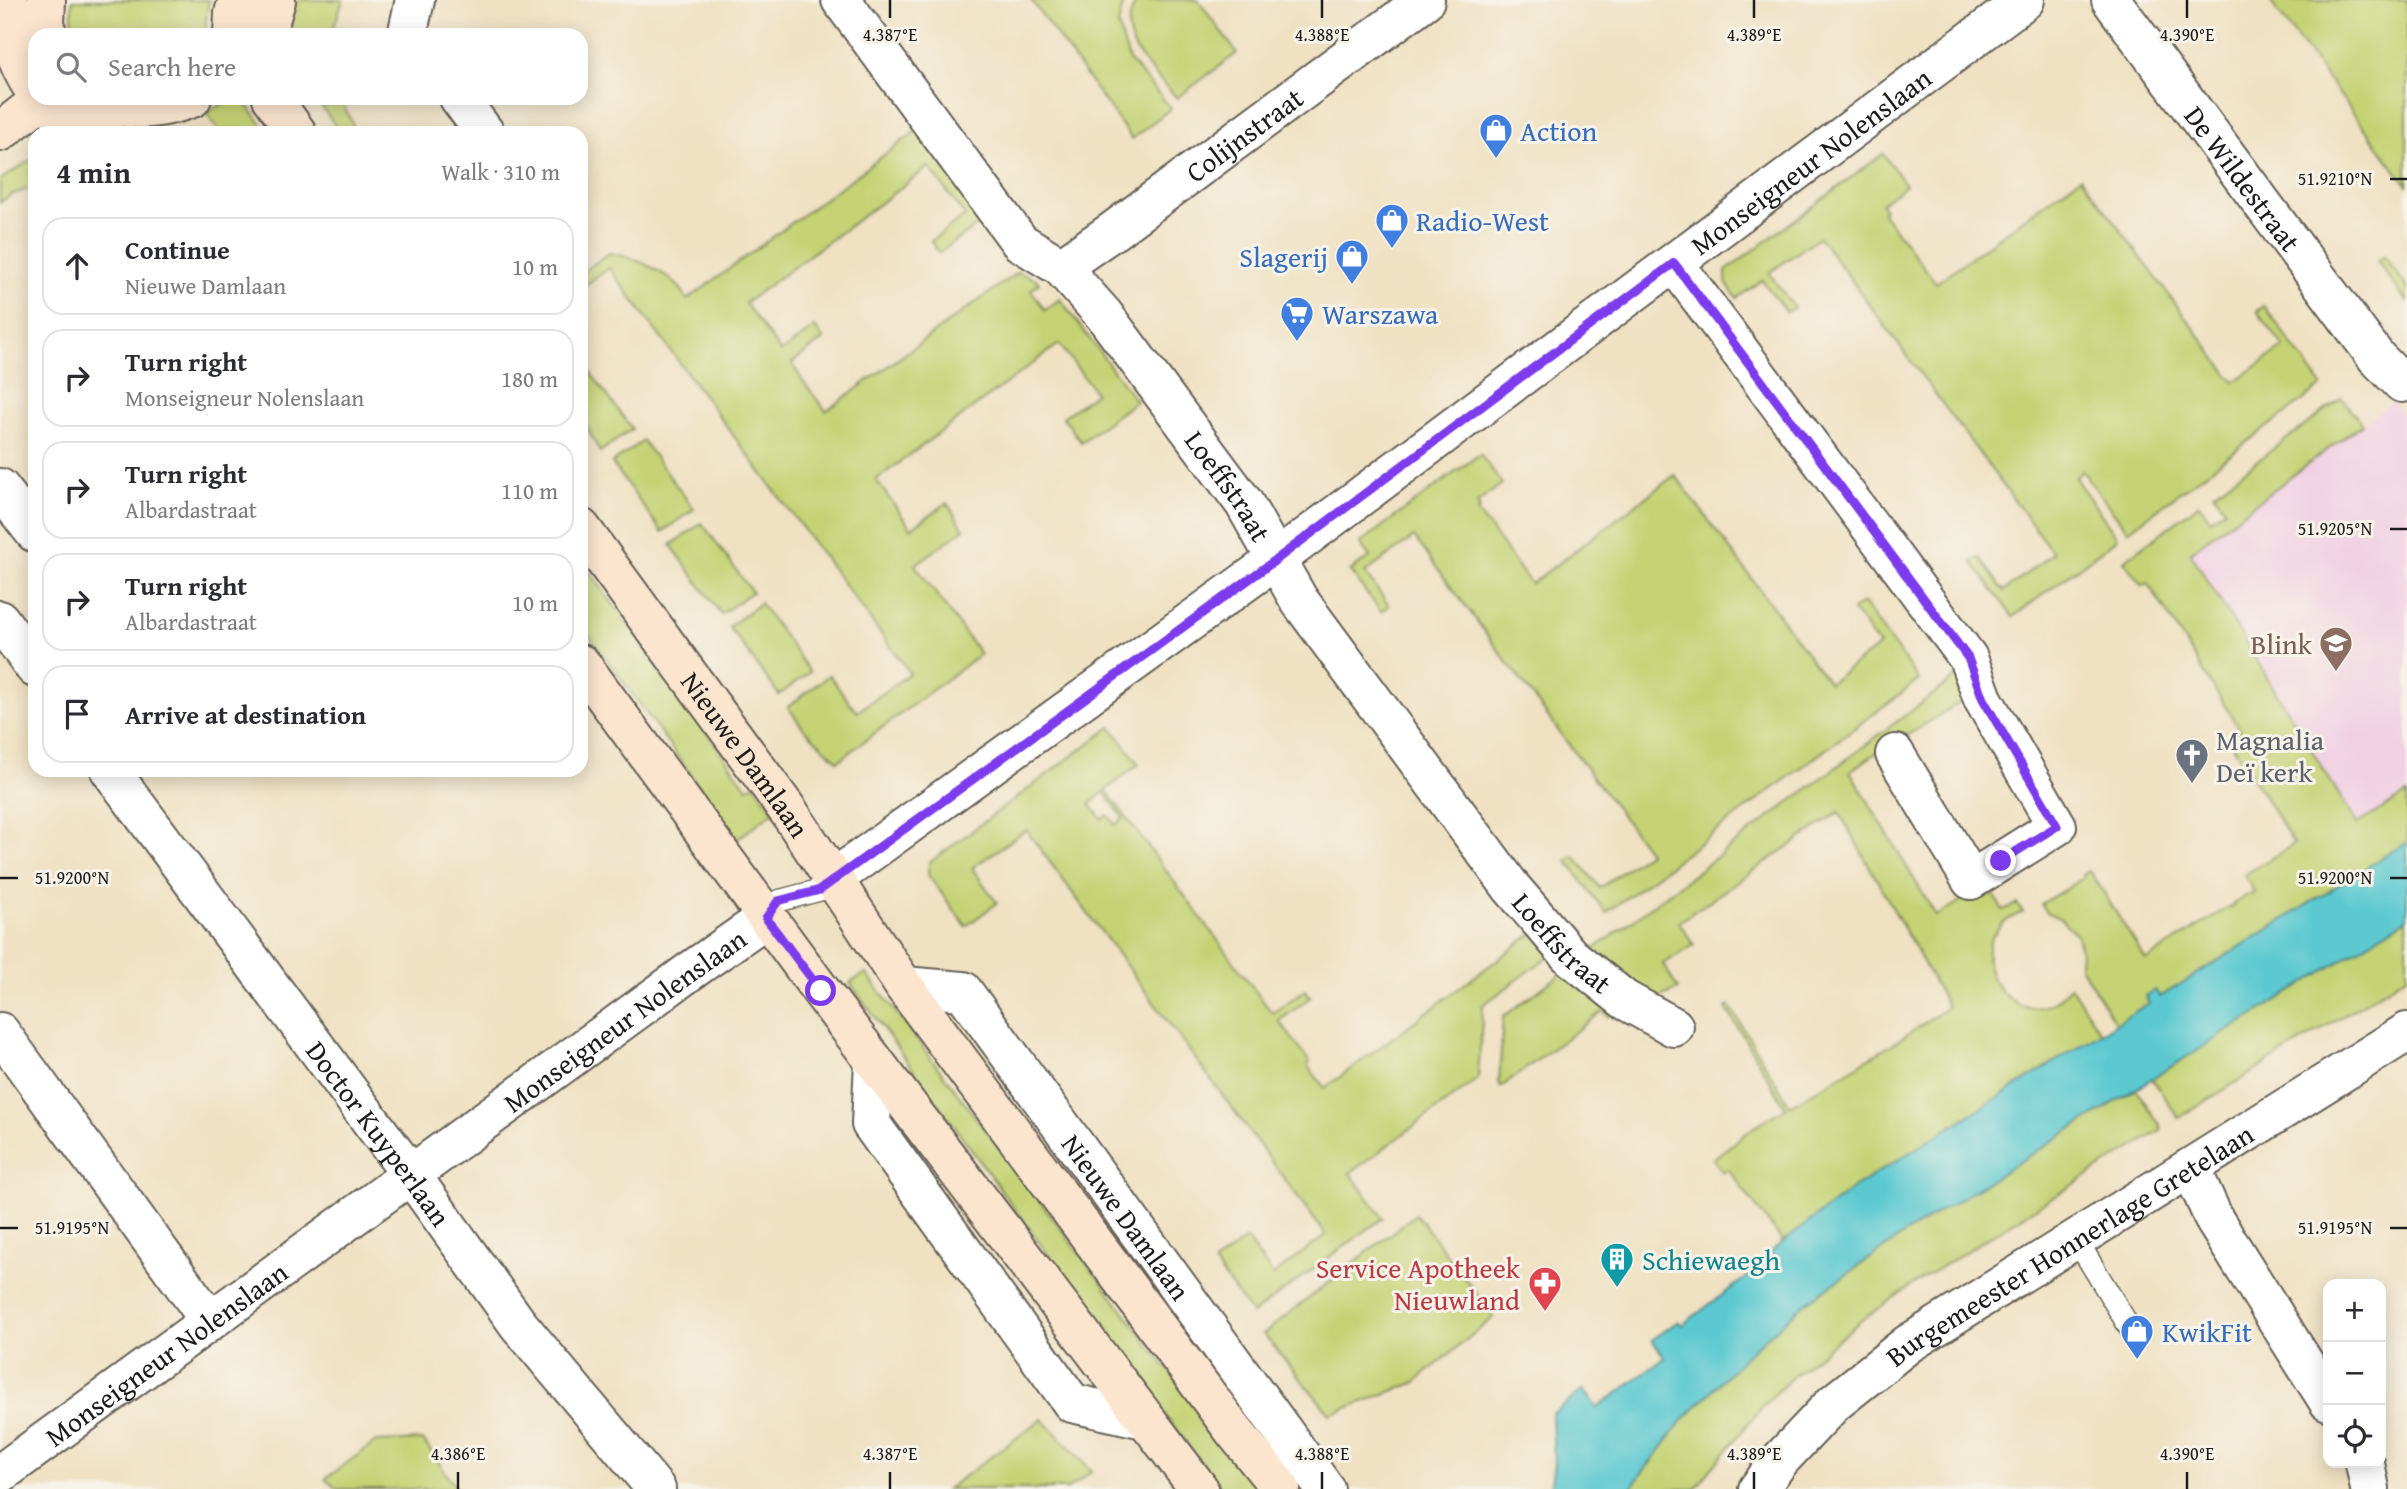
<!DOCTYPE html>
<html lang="en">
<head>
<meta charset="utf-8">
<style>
	:root { --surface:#fff; --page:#f7f7f7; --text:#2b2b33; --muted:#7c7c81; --line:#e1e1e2 }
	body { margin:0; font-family:"Gentium Book Plus",serif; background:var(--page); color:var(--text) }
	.controls { position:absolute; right:21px; bottom:21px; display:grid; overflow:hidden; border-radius:14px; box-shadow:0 4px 18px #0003 }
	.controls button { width:63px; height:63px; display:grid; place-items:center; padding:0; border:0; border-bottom:2px solid var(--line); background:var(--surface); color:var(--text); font:35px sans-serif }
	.stop { position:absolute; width:21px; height:21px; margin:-16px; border:5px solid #7c3aed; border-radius:50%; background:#fff }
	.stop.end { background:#7c3aed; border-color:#fff; box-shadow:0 2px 7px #0008 }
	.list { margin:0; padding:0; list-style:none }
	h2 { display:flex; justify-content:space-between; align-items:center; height:91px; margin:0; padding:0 28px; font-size:30px }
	h2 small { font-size:23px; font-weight:400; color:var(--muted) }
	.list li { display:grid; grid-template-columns:46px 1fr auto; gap:21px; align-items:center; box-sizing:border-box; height:98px; margin:0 14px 14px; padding:0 14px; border:2px solid var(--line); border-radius:21px }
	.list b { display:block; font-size:26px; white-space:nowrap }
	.list p { margin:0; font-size:23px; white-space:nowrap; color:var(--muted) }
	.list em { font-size:23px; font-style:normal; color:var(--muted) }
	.icon { flex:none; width:38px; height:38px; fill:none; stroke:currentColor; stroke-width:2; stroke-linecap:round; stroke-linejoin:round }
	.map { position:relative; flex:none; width:2407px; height:1489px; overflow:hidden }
	.search { position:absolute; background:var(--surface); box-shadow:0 4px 18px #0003; left:28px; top:28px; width:560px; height:77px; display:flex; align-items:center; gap:18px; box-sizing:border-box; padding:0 24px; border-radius:21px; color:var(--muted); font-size:26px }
	.panel { position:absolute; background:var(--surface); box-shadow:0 4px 18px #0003; left:28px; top:126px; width:560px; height:651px; border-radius:21px }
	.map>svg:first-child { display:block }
	.built { fill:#f1d0e3 }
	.green { fill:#c5d375; stroke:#707848; stroke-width:2; fill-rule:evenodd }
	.water { fill:#5cc9d0; stroke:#3c7276; stroke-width:2 }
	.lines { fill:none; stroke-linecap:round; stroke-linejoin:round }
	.lane-casing { stroke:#666156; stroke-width:24 }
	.street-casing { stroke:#666156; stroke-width:42 }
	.secondary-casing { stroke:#666156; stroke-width:42 }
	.lane { stroke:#fff; stroke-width:21 }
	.street { stroke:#fff; stroke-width:38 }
	.secondary { stroke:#fbe5cf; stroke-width:38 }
	.route { stroke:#7c3aed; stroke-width:9 }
	.ticks { fill:none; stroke:#1c1c1c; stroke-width:2.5 }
	.labels { text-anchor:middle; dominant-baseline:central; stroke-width:6; stroke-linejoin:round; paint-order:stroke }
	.shop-label { font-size:28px; fill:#366cbe; stroke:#f7f3e8; text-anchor:start }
	.street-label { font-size:28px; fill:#1c1c1c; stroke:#f7f3e8 }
	.education-label { font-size:28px; fill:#785e54; stroke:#f7f3e8; text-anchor:end }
	.worship-label { font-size:28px; fill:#5b616d; stroke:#f7f3e8; text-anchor:start }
	.culture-label { font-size:28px; fill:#0d838f; stroke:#f7f3e8; text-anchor:start }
	.health-label { font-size:28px; fill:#be3a42; stroke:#f7f3e8; text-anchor:end }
	.ticks-label { font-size:18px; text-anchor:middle; fill:#1c1c1c; stroke:#f7f3e8; stroke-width:6; stroke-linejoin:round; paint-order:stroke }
</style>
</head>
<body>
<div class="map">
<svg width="2407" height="1489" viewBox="0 0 2407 1489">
	<rect width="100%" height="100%" fill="#f7f3e8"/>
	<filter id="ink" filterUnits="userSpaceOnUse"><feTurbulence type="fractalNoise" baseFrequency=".0143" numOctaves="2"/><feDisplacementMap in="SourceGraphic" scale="14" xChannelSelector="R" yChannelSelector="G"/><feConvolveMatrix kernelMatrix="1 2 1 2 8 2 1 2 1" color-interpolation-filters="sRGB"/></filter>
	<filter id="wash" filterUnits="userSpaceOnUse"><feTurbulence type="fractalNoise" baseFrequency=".00686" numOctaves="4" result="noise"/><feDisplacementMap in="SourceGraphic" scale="28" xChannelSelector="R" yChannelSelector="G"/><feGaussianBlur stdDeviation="1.57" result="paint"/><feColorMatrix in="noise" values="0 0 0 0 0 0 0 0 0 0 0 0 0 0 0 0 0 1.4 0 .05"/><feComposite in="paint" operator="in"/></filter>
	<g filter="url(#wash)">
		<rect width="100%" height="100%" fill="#efe1c2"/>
		<path class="built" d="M2393,401l14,22v371l-49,30 -169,-272z"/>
		<g class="green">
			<path d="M72,0h137l-3,20v15h-130l-4,-11z"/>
			<path d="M297,0h46l-12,35h-43z"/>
			<path d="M1031,0h93l-6,25 11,35 42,48 -39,31z"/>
			<path d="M1137,0h61l39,53 -60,45c-14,-15 -42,-42 -47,-61 -4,-13 1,-26 7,-37z"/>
			<path d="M2269,0h138v185z"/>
			<path d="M233,98h9l26,35h-47l-15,-20z"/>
			<path d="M315,98h25l17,35h-16z"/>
			<path d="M918,130l66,91 -45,32 -8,-12 34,-25 -36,-49 -184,136 36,49 34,-25 9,12 -32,24 10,17 24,31 192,-139 18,7 3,4 -8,7 14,20 15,-11 76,102 -55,41 -18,-25 33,-24 -37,-49 -183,136 35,48 36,-25 17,26 -49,36 65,89 -142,107 -34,-32 -16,-22 41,-32 28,37 53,-39 -301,-405 -28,20v-15l28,-20c24,3 70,23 78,47z"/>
			<path d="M1883,154l23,31 -25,18 3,6 -2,3 54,71 145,-106 153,205 50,-35 -27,-36 7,-5 58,80 -194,145 -46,-60 -7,7 43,60 -105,79 -41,-55 7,-5 25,34 49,-38 -234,-316 -50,36 25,35 -8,4 -24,-32 -25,18 -11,-15v-12z"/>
			<path d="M35,157v30l-22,7 -13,8v-22z"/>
			<path d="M2384,256l23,31v15l-30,-41z"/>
			<path d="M581,360l51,69 -32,23 -19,-36z"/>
			<path d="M2342,398l20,26 -172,128 167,272 50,-30v48l-247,155 -5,-7 -9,5 4,8 -34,21 -36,-58 1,-15 -4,-16 -16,-16 -15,-7 -5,-8 42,-26 -1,-3 6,-4 3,2 55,87 84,-54 1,2 3,-2 -1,-2 18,-11 1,2 3,-2 -11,-18 50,-31 -66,-106 12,-8 -92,-147 -6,3 -18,-25 75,-57 11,15 15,-10 -11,-16z"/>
			<path d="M643,441l51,68 -32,23 -50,-69z"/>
			<path d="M1480,454l22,30 -25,19 3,5 -3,3 54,73 144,-109 154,208 50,-37 -26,-36 10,-7 56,77 -313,233 -39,-52 8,-5 25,32 49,-36 -235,-315 -49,36 24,33 -8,6 -31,-41 20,-14 -10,-14z"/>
			<path d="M702,523l50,69 -31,22 -50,-69z"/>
			<path d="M581,560l166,228 7,-4 20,27 -43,33 -20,-28 6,-6 -136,-186z"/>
			<path d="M760,603l50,69 -31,23 -50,-68z"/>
			<path d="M1960,674l9,20 -7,5v2l-56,35 -2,-2 -54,37 86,145 28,-17 2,3 22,-15 15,23 14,-6 6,8c-82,32 -2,141 47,74l31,47 -248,155 -70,54 -55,-73 -5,3 -10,-13 45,-35 28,-16 -60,-100 4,-2 60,100 101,-61 57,-38 -109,-195 -160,110 15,23 -31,19 15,25 -20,9 -70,-44z"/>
			<path d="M1111,727l28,37 -33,26 166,223 33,-23 6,7 -32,24 30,40 1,2 -3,2 18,23 207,-154 24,17 -73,54 -5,74 -128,94 33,45 -131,96 -38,-51 32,-24 27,36 53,-40 -300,-405 -54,38 25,35 -31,23 -38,-51 1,-12zM1104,792l19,26 -8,7 -7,-10 -6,4 -12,-15z"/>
			<path d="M2407,919v57l-228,142 -3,-4 -24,-36z"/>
			<path d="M1569,968l43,45 -4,4 -5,-6 -102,76 -2,-5 4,-65z"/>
			<path d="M866,973l393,516h-37l-57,-74 -315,-432z"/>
			<path d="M2136,1089l24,36 1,5 -244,152 -54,37 -71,58 -30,30 -67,82h-65l54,-70 67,-68 52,-46 106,-74z"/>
			<path d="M1416,1214l78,103 -80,66 -84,31 -67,-80z"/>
			<path d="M1042,1419l50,52 -24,18h-121z"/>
			<path d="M423,1440l34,49h-120l-12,-10 51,-37z"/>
		</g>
		<path class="water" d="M2407,842v77l-498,312 -106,74 -52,46 -67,68 -54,70h-80l4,-26 -2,-49 32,-24 13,18 68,-50 -13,-18 26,-19 4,4 91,-68 -3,-5 83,-64 296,-185 -4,-7 10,-6 5,7z"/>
	</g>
	<g filter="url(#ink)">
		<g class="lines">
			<defs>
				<g id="lane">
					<path d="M766,918l12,-17 42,-11 13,-11"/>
					<path d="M2076,1239l60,99"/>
				</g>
				<g id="street">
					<path id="s1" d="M841,0l179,242 41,25 43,48 140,188 55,97 212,287 59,69 55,44 49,27"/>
					<path id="s2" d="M2111,0l266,358 25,25 5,-4"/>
					<path d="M411,35l-3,-4 7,-31"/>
					<path d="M459,98l26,35"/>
					<path d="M1674,263l294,395 15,41 74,127 -86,54 -76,-126"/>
					<path id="s3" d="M1061,267l52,-36 312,-231"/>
					<path d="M0,488l35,45"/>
					<path d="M0,620l35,48"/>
					<path id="s4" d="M110,770l301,405 107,149 138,165"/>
					<path id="s5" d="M833,879l444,-320 748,-559"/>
					<path id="s6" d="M904,986l59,5 362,498"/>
					<path d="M0,1032l210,289"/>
					<path d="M874,1061l-3,63 201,279 72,16"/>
					<path d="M2191,1168l24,53 113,180"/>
					<path d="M2365,1463l5,26"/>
					<path id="s7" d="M0,1474l689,-502 77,-54"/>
					<path id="s8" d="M1758,1489l23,-30 53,-56 74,-59 499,-312"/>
				</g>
				<g id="secondary">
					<path d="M8,0c-1,34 7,63 27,91"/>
					<path d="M46,0l-1,24 2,11"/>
					<path d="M233,35l1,-22 4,-13"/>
					<path d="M266,35l10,-35"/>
					<path d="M40,98l24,19 40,16"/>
					<path d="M96,98c31,16 64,12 96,0"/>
					<path d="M272,98l25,35"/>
					<path d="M0,132l43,-34"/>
					<path id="s9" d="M581,528l208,284 115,174 330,445 47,58"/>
					<path d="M581,664l240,327 378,498"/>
				</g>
			</defs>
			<use href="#lane" class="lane-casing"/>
			<use href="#street" class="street-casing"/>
			<use href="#secondary" class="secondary-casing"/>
			<use href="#lane" class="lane"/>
			<use href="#street" class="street"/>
			<use href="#secondary" class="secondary"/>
		</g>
	</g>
	<g class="lines" filter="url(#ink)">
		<path class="route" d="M821,991l-55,-73 12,-17 42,-11 457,-331 397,-296 294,395 15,41 74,127 -56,35"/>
	</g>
	<path class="ticks" d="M890,0v18M1322,0v18M1754,0v18M2187,0v18M2390,179h17M2390,529h17M0,878h18M2390,878h17M0,1228h18M2390,1228h17M458,1472v17M890,1472v17M1322,1472v17M1754,1472v17M2187,1472v17"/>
	<defs>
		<symbol id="shop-pin" viewBox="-11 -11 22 30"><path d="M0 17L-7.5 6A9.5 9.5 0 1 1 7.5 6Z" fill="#3f7fe0" stroke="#f7f3e8"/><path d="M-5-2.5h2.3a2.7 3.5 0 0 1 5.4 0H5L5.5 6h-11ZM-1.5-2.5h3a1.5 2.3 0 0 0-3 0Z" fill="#fff"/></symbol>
		<symbol id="supermarket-pin" viewBox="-11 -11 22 30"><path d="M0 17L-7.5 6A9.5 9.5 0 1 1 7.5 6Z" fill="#3f7fe0" stroke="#f7f3e8"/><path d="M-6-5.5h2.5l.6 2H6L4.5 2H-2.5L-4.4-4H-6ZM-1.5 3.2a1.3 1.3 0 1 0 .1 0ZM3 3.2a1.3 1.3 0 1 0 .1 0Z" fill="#fff"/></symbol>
		<symbol id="school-pin" viewBox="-11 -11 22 30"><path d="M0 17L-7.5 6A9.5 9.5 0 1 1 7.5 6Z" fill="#8d6e63" stroke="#f7f3e8"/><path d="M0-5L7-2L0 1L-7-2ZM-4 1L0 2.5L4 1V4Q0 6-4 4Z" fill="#fff"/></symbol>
		<symbol id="church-pin" viewBox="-11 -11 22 30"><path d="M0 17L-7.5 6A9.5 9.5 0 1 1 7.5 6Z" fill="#6b7280" stroke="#f7f3e8"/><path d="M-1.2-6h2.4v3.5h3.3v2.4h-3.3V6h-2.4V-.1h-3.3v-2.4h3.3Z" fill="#fff"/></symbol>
		<symbol id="building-pin" viewBox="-11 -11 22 30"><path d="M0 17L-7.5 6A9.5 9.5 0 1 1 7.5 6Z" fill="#0f9aa8" stroke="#f7f3e8"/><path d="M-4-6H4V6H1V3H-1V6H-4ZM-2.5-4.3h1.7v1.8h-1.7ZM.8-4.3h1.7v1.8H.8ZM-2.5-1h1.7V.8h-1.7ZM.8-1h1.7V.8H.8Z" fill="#fff"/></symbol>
		<symbol id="pharmacy-pin" viewBox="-11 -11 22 30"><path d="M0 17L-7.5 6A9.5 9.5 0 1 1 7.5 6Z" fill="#e0444e" stroke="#f7f3e8"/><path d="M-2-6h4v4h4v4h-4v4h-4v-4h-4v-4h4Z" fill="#fff"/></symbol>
	</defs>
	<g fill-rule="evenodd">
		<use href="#shop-pin" x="1477" y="111" width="38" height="52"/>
		<use href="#shop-pin" x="1373" y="201" width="38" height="52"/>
		<use href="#shop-pin" x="1333" y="237" width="38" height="52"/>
		<use href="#supermarket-pin" x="1278" y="294" width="38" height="52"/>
		<use href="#school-pin" x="2317" y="624" width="38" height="52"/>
		<use href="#church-pin" x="2173" y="736" width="38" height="52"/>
		<use href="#building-pin" x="1598" y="1240" width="38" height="52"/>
		<use href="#pharmacy-pin" x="1526" y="1264" width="38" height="52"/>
		<use href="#shop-pin" x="2118" y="1312" width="38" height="52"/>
	</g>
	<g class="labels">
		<g class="shop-label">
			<text x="1520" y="130">Action</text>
			<text x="1416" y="220">Radio-West</text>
			<text x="1328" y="256" text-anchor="end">Slagerij</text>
			<text x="1322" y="313">Warszawa</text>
			<text x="2162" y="1331">KwikFit</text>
		</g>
		<g class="street-label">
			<text stroke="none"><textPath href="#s3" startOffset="226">Colijnstraat</textPath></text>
			<text stroke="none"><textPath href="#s5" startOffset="1213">Monseigneur Nolenslaan</textPath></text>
			<text stroke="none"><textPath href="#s2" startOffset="222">De Wildestraat</textPath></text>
			<text stroke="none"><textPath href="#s1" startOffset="625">Loeffstraat</textPath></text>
			<text stroke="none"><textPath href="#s9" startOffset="280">Nieuwe Damlaan</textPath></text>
			<text stroke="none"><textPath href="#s1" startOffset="1192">Loeffstraat</textPath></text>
			<text stroke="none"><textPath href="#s7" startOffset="772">Monseigneur Nolenslaan</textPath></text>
			<text stroke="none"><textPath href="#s4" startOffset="452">Doctor Kuyperlaan</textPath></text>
			<text stroke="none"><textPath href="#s6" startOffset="338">Nieuwe Damlaan</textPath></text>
			<text stroke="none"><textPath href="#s8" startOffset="399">Burgemeester Honnerlage Gretelaan</textPath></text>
			<text stroke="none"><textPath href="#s7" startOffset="205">Monseigneur Nolenslaan</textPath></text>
		</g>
		<g class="education-label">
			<text x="2312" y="643">Blink</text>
		</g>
		<g class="worship-label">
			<text x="2216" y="739">Magnalia<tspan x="2216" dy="32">Deï kerk</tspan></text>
		</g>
		<g class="culture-label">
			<text x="1642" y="1259">Schiewaegh</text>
		</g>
		<g class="health-label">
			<text x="1520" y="1267">Service Apotheek<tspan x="1520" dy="32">Nieuwland</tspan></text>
		</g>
	</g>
	<g class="ticks-label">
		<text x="890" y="41">4.387°E</text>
		<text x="1322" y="41">4.388°E</text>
		<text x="1754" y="41">4.389°E</text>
		<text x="2187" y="41">4.390°E</text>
		<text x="2335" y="185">51.9210°N</text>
		<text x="2335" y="535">51.9205°N</text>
		<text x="72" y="884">51.9200°N</text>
		<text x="2335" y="884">51.9200°N</text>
		<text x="72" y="1234">51.9195°N</text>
		<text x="2335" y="1234">51.9195°N</text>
		<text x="458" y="1460">4.386°E</text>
		<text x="890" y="1460">4.387°E</text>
		<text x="1322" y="1460">4.388°E</text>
		<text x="1754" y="1460">4.389°E</text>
		<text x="2187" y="1460">4.390°E</text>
	</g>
</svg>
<div class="controls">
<button>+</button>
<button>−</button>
<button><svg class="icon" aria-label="locate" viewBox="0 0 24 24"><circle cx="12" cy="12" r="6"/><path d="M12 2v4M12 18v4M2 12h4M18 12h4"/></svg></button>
</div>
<div class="stop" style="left:821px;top:991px"></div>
<div class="stop end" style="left:2001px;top:861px"></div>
<div class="search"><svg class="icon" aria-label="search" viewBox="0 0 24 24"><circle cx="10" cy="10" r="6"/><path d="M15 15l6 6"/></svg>Search here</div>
<section class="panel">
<h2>4 min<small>Walk · 310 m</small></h2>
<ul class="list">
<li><svg class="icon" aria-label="ahead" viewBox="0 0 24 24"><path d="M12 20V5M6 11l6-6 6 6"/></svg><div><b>Continue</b><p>Nieuwe Damlaan</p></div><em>10 m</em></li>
<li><svg class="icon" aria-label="right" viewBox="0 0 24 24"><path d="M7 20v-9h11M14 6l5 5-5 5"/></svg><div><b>Turn right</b><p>Monseigneur Nolenslaan</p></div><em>180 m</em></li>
<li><svg class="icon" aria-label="right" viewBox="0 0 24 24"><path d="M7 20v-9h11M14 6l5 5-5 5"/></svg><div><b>Turn right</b><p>Albardastraat</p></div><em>110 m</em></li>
<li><svg class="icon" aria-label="right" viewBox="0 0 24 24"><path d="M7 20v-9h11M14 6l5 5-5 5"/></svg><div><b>Turn right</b><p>Albardastraat</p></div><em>10 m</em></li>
<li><svg class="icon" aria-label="arrive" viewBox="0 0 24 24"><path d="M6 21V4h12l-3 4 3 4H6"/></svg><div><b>Arrive at destination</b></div></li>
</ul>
</section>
</div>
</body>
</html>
